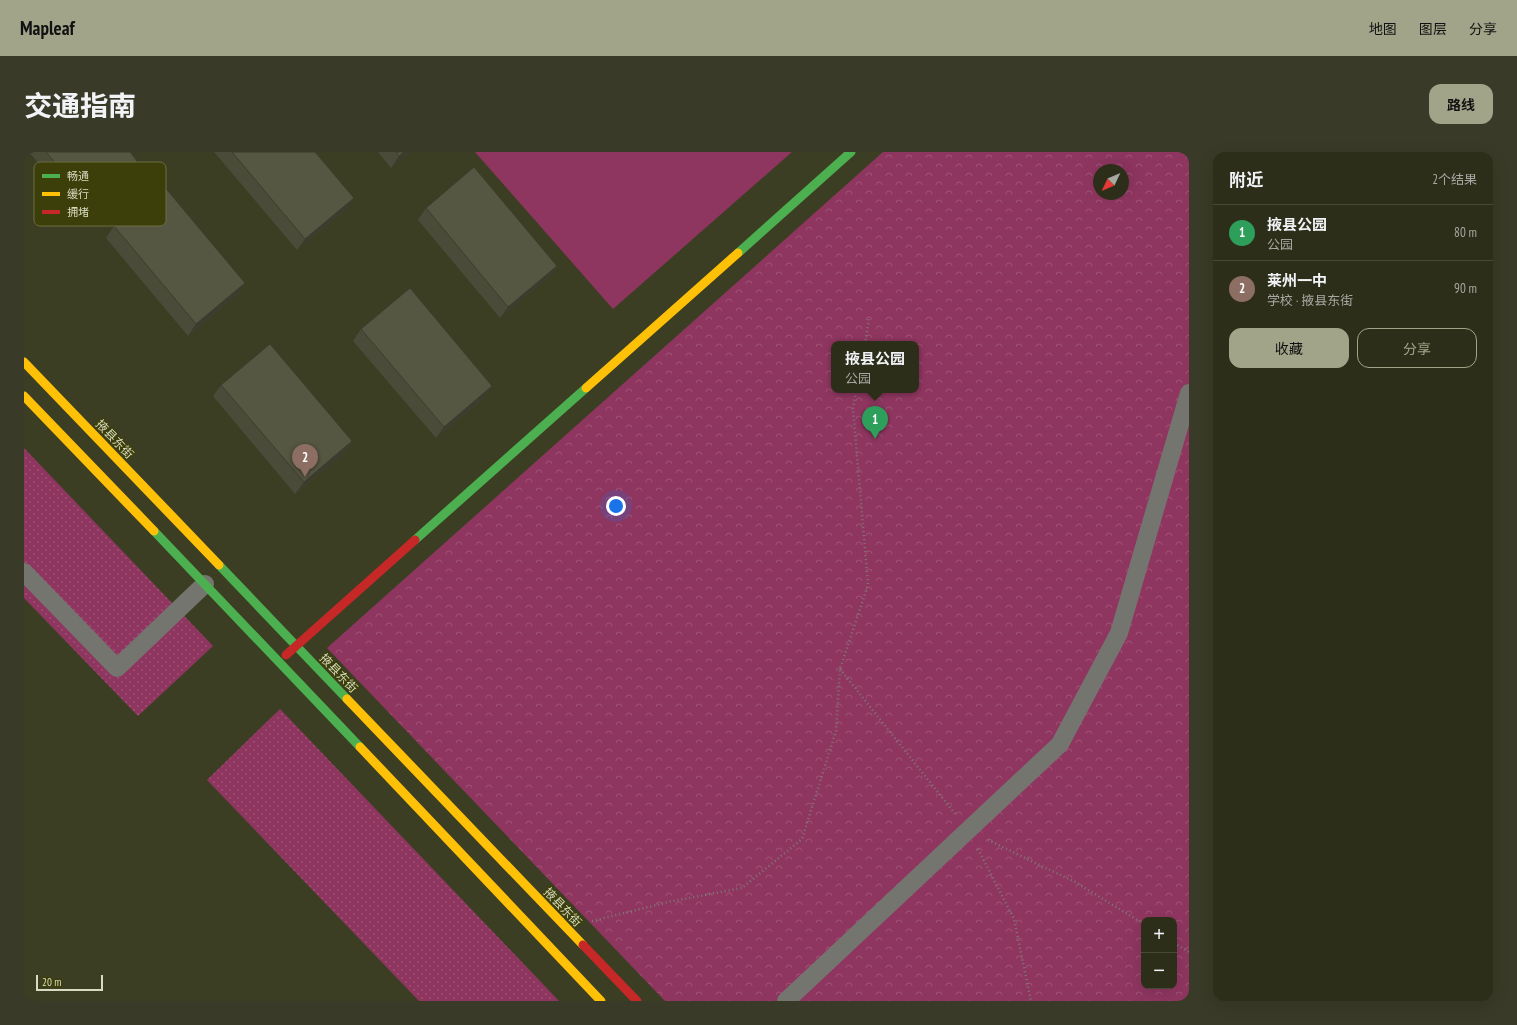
<!DOCTYPE html>
<html lang="zh">
<head>
<meta charset="utf-8">
<style>
	:root { --surface:#2d2e1a; --page:#393a27; --text:#f1f3f6; --muted:#a7a8a2; --line:#484a39; --accent:#a1a489 }
	body { margin:0; font-family:"PT Sans Narrow","Noto Sans SC",sans-serif; background:var(--page); color:var(--text) }
	.controls { position:absolute; right:12px; bottom:12px; display:grid; overflow:hidden; border-radius:8px; box-shadow:0 4px 16px #0002 }
	.controls button { width:36px; height:36px; display:grid; place-items:center; padding:0; border:0; border-bottom:1px solid var(--line); background:var(--surface); color:var(--text); font:20px sans-serif }
	.compass { position:absolute; left:1069px; top:12px; width:36px; height:36px; border-radius:50%; background:var(--surface); box-shadow:0 4px 16px #0002; rotate:226deg }
	.scale { position:absolute; left:12px; bottom:10px; width:67px; box-sizing:border-box; padding-left:4px; border:2px solid #d8dbc0; border-top:0; font-size:11px; line-height:14px; white-space:nowrap; color:#d8dbc0; -webkit-text-stroke:3px #3c3f09; paint-order:stroke }
	.you { position:absolute; left:592px; top:354px; width:14px; height:14px; margin:-10px; border:3px solid #fff; border-radius:50%; background:#1a73e8; box-shadow:0 0 0 6px #1a73e833 }
	.badge { display:grid; place-items:center; width:26px; height:26px; border-radius:50%; background:var(--accent); color:#fff; font-size:13px; font-weight:700 }
	.pin { position:absolute; translate:-50% -33px; filter:drop-shadow(0 1px 2px #0008) }
	.pin::after { content:''; position:absolute; top:21px; width:14px; height:12px; background:inherit; clip-path:polygon(0 0,100% 0,50% 100%) }
	.popup { position:absolute; left:807px; top:189px; width:88px; height:52px; box-sizing:border-box; display:grid; place-content:center; border-radius:8px; background:var(--surface); filter:drop-shadow(0 1px 3px #0005); font-size:13px; white-space:nowrap; color:var(--muted) }
	.popup b { font-size:15px; color:var(--text) }
	.popup::after { content:''; position:absolute; left:50%; top:100%; margin-left:-8px; border:8px solid transparent; border-top-color:var(--surface) }
	.list { margin:0; padding:0; list-style:none }
	h2 { display:flex; justify-content:space-between; align-items:center; height:52px; margin:0; padding:0 16px; font-size:17px }
	h2 small { font-size:13px; font-weight:400; color:var(--muted) }
	.list li { display:grid; grid-template-columns:26px 1fr auto; gap:12px; align-items:center; box-sizing:border-box; height:56px; padding:0 16px; border-top:1px solid var(--line) }
	.list b { display:block; font-size:15px; white-space:nowrap }
	.list p { margin:0; font-size:13px; white-space:nowrap; color:var(--muted) }
	.list em { font-size:13px; font-style:normal; color:var(--muted) }
	.actions { display:flex; gap:8px; padding:12px 16px }
	.actions a { flex:1; padding:9px 0; border:1px solid var(--accent); border-radius:12px; text-align:center; font-size:14px; color:var(--accent) }
	.actions .main { background:var(--accent); color:#111 }
	.map { position:relative; flex:none; width:1165px; height:849px; overflow:hidden; border-radius:12px }
	header { display:flex; align-items:center; gap:24px; box-sizing:border-box; height:56px; padding:0 20px; background:var(--accent); color:#111 }
	header strong { font-size:19px }
	nav { display:flex; gap:22px; margin-inline-start:auto; font-size:14px }
	.intro { display:flex; align-items:center; justify-content:space-between; box-sizing:border-box; height:96px; padding:0 24px }
	h1 { margin:0; font-size:28px }
	.button { padding:10px 18px; border-radius:12px; background:var(--accent); color:#111; font-size:14px; font-weight:700 }
	main { display:flex; gap:24px; padding:0 24px }
	aside { flex:1; background:var(--surface); border-radius:12px; box-shadow:0 4px 16px #0002 }
	.map>svg:first-child { display:block }
	.grass { fill:#8f3660 }
	.forest { fill:url(#forest-crowns); fill-rule:evenodd }
	.garden { fill:url(#garden-dots) }
	.lines { fill:none; stroke-linecap:round; stroke-linejoin:round }
	.path { stroke:#7a7a75; stroke-width:2.5; stroke-dasharray:1 3; stroke-linecap:butt }
	.street { stroke:#74756f; stroke-width:18 }
	.fast { stroke:#4caf50; stroke-width:9 }
	.slow { stroke:#ffc107; stroke-width:9 }
	.jam { stroke:#c62828; stroke-width:9 }
	.wall { fill:#4a4b39 }
	.shaded-wall { fill:#3c3d2e }
	.building { fill:#565742; stroke:#3c3d2e }
	.labels { text-anchor:middle; dominant-baseline:central; stroke-width:3; stroke-linejoin:round; paint-order:stroke }
	.street-label { font-size:12px; fill:#d8dbc0; stroke:#3c3f09 }
	.key { fill:#3c3f09; stroke:#6b6e40; stroke-width:1 }
	.key-label { font-size:11px; fill:#d8dbc0 }
</style>
</head>
<body>
<header>
<strong>Mapleaf</strong>
<nav><a>地图</a><a>图层</a><a>分享</a></nav>
</header>
<div class="intro"><h1>交通指南</h1><a class="button">路线</a></div>
<main>
<div class="map">
<svg width="1165" height="849" viewBox="0 0 1165 849">
	<defs>
		<pattern id="forest-crowns" width="20" height="18" patternUnits="userSpaceOnUse"><rect width="20" height="18" fill="#8f3660"/><path d="M2 6a3 3 0 1 1 6 0M12 15a3 3 0 1 1 6 0" fill="none" stroke="#9e5275"/></pattern>
		<pattern id="garden-dots" width="8" height="8" patternUnits="userSpaceOnUse"><rect width="8" height="8" fill="#8f3660"/><path d="M2 2h.1M6 6h.1" fill="none" stroke="#9e5275" stroke-width="1.8" stroke-linecap="round"/></pattern>
	</defs>
	<rect width="100%" height="100%" fill="#3c3e23"/>
	<path class="grass" d="M451,0h317l-179,157z"/>
	<path class="forest" d="M859,0h306v849h-524l-338,-353zM1075,18h24v24h-24zM810,192h82v46h-82zM1120,768h30v66h-30z"/>
	<g class="garden">
		<path d="M0,296l189,198 -75,70 -114,-118z"/>
		<path d="M256,557l279,292h-140l-212,-221z"/>
	</g>
	<g class="lines">
		<g class="path">
			<path d="M841,192l4,-25"/>
			<path d="M816,517l116,146"/>
			<path d="M964,688l87,42 69,42"/>
			<path d="M954,697l36,70 17,82"/>
			<path d="M568,769l81,-20 69,-13 60,-49 34,-108 4,-62 28,-84 -15,-176 3,-19"/>
			<path d="M1150,791l15,9"/>
		</g>
		<g class="street">
			<path d="M0,420l93,96 88,-84"/>
			<path d="M762,849l274,-257 59,-111 70,-240"/>
		</g>
		<g class="fast">
			<path d="M714,101l113,-101"/>
			<path d="M130,379l206,216"/>
			<path d="M391,388l171,-152"/>
			<path d="M195,413l128,134"/>
		</g>
		<g class="slow">
			<path d="M0,210l195,203"/>
			<path d="M562,236l152,-135"/>
			<path d="M0,244l130,135"/>
			<path d="M323,547l236,246"/>
			<path d="M336,595l241,254"/>
		</g>
		<g class="jam">
			<path d="M262,503l129,-115"/>
			<path d="M559,793l54,56"/>
		</g>
	</g>
	<g class="wall">
		<path d="M5,0h101l7,9 -8,11 -49,41z"/>
		<path d="M190,0h101l39,46 -8,11 -49,41z"/>
		<path d="M354,0h32l-19,16z"/>
		<path d="M402,56l131,58 -8,11 -49,41 -82,-98z"/>
		<path d="M90,74l131,57 -8,12 -49,41 -82,-98z"/>
		<path d="M337,177l131,57 -8,12 -48,40 -83,-97z"/>
		<path d="M197,233l131,56 -8,12 -49,41 -82,-98z"/>
	</g>
	<g class="shaded-wall">
		<path d="M380,0h6l-19,16 8,-12z"/>
		<path d="M113,9l-8,11 -49,41 8,-11z"/>
		<path d="M330,46l-8,11 -49,41 8,-11z"/>
		<path d="M533,114l-8,11 -49,41 8,-11z"/>
		<path d="M221,131l-8,12 -49,41 8,-12z"/>
		<path d="M468,234l-8,12 -48,40 8,-11z"/>
		<path d="M328,289l-8,12 -49,41 9,-12z"/>
	</g>
	<g class="building">
		<path d="M22,0h84l7,9 -49,41z"/>
		<path d="M208,0h83l39,46 -49,41z"/>
		<path d="M372,0h8l-5,4z"/>
		<path d="M450,15l83,99 -49,41 -82,-99z"/>
		<path d="M139,33l82,98 -49,41 -82,-98z"/>
		<path d="M386,136l82,98 -48,41 -83,-98z"/>
		<path d="M246,192l82,97 -48,41 -83,-97z"/>
	</g>
	<g class="labels">
		<g class="street-label">
			<text transform="translate(91 287) rotate(46)">掖县东街</text>
			<text transform="translate(315 521) rotate(46)">掖县东街</text>
			<text transform="translate(539 755) rotate(46)">掖县东街</text>
		</g>
	</g>
	<rect x="10" y="10" width="132" height="64" rx="6" class="key"/>
	<rect x="18" y="22" width="18" height="4" fill="#4caf50"/>
	<rect x="18" y="40" width="18" height="4" fill="#ffc107"/>
	<rect x="18" y="58" width="18" height="4" fill="#c62828"/>
	<g class="key-label">
		<text x="43" y="28">畅通</text>
		<text x="43" y="46">缓行</text>
		<text x="43" y="64">拥堵</text>
	</g>
</svg>
<div class="controls">
<button>+</button>
<button>−</button>
</div>
<svg class="compass" viewBox="-18 -18 36 36"><path d="M0-13l5 13h-10z" fill="#e53935"/><path d="M0 13l5-13h-10z" fill="#a7a8a2"/></svg>
<div class="scale">20 m</div>
<div class="you"></div>
<div class="pin badge" style="left:851px;top:287px;background:#2e9e5b">1</div>
<div class="popup"><b>掖县公园</b>公园</div>
<div class="pin badge" style="left:281px;top:325px;background:#8d6e63">2</div>
</div>
<aside>
<h2>附近<small>2个结果</small></h2>
<ul class="list">
<li><span class="badge" style="background:#2e9e5b">1</span><div><b>掖县公园</b><p>公园</p></div><em>80 m</em></li>
<li><span class="badge" style="background:#8d6e63">2</span><div><b>莱州一中</b><p>学校 · 掖县东街</p></div><em>90 m</em></li>
</ul>
<div class="actions"><a class="main">收藏</a><a>分享</a></div>
</aside>
</main>
</body>
</html>
